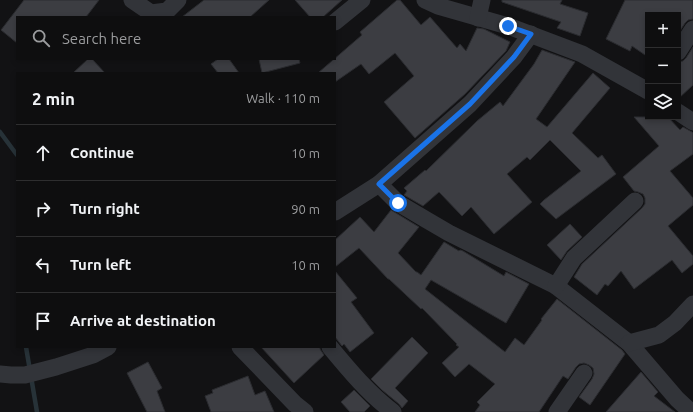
<!DOCTYPE html>
<html lang="en">
<head>
<meta charset="utf-8">
<style>
	:root { --surface:#0e0e0f; --page:#171718; --text:#f1f3f6; --muted:#9b9c9e; --line:#2e2e2f }
	body { margin:0; font-family:Ubuntu,sans-serif; background:var(--page); color:var(--text) }
	.controls { position:absolute; right:12px; top:12px; display:grid; overflow:hidden; border-radius:0px; box-shadow:0 2px 6px #0003 }
	.controls button { width:36px; height:36px; display:grid; place-items:center; padding:0; border:0; border-bottom:1px solid var(--line); background:var(--surface); color:var(--text); font:20px sans-serif }
	.stop { position:absolute; width:12px; height:12px; margin:-9px; border:3px solid #1a73e8; border-radius:50%; background:#fff }
	.stop.end { background:#1a73e8; border-color:#fff; box-shadow:0 1px 4px #0008 }
	.list { margin:0; padding:0; list-style:none }
	h2 { display:flex; justify-content:space-between; align-items:center; height:52px; margin:0; padding:0 16px; font-size:17px }
	h2 small { font-size:13px; font-weight:400; color:var(--muted) }
	.list li { display:grid; grid-template-columns:26px 1fr auto; gap:12px; align-items:center; box-sizing:border-box; height:56px; padding:0 16px; border-top:1px solid var(--line) }
	.list b { display:block; font-size:15px; white-space:nowrap }
	.list em { font-size:13px; font-style:normal; color:var(--muted) }
	.icon { flex:none; width:22px; height:22px; fill:none; stroke:currentColor; stroke-width:2; stroke-linecap:round; stroke-linejoin:round }
	.map { position:relative; flex:none; width:693px; height:412px; overflow:hidden }
	.search { position:absolute; background:var(--surface); box-shadow:0 2px 6px #0003; left:16px; top:16px; width:320px; height:44px; display:flex; align-items:center; gap:10px; box-sizing:border-box; padding:0 14px; border-radius:0px; color:var(--muted); font-size:15px }
	.panel { position:absolute; background:var(--surface); box-shadow:0 2px 6px #0003; left:16px; top:72px; width:320px; height:276px; border-radius:0px }
	.map>svg:first-child { display:block }
	.lines { fill:none; stroke-linecap:round; stroke-linejoin:round }
	.stream { stroke:#273238; stroke-width:4.5 }
	.building { fill:#3c3d42; stroke:#2b2c30 }
	.street { stroke:#323439; stroke-width:17 }
	.route { stroke:#1a73e8; stroke-width:5 }
</style>
</head>
<body>
<div class="map">
<svg width="693" height="412" viewBox="0 0 693 412">
	<rect width="100%" height="100%" fill="#121214"/>
	<g class="lines">
		<g class="stream">
			<path d="M0,132l17,23"/>
			<path d="M26,347l11,65"/>
		</g>
	</g>
	<g class="building">
		<path d="M24,0h75l-13,17h-69v26l-16,-13z"/>
		<path d="M204,0h65l-19,17h-68z"/>
		<path d="M295,0h47l-19,17h-13z"/>
		<path d="M397,0h3l21,25 9,-8 27,31 3,-4 6,7 11,-23 7,1 26,13 -4,9 -41,43 -50,44 -31,-36 30,-26 -19,-23 -26,21 -8,-10 -26,18v-9h-17l44,-38 -2,-3z"/>
		<path d="M502,0h60l-2,4 28,9 -8,23 -23,-8 4,-6 -59,-20z"/>
		<path d="M625,0h68v19l-5,1 -3,3 -7,11v-19h-30v42l-16,-11 -2,5 -24,-12z"/>
		<path d="M693,47v38l-15,14v-37l5,-1 3,-3z"/>
		<path d="M542,50l33,12 -39,57 11,8 46,-54 17,15 -38,45 26,25 4,-3 14,19 -60,45 -16,-15 4,-4 37,-29 -31,-31 -20,20 -3,-3 -20,17 25,28 -38,32 -23,-27 -9,9 -23,-24 -16,14 -19,-11 3,-4 -3,-3 21,-18 1,1 51,-50 23,-19 3,4 31,-42z"/>
		<path d="M88,59h4l13,14h-32z"/>
		<path d="M218,59h11l10,14h-21l-7,-9z"/>
		<path d="M259,59h40l1,4 -38,10z"/>
		<path d="M634,117h34l12,13 3,-3 9,5 1,1v21l-23,17 23,27v7l-25,21 25,30v8l-11,9 -10,-13 -38,29 -13,-18 -13,15 -3,-2 -8,11 -23,-18 8,-13 60,-56 3,-4v-6l-2,-4 -5,-2 -4,-1 -11,-14 36,-31z"/>
		<path d="M391,210l28,17 -21,26 18,19h1l4,3 23,-33 15,9 1,-1 3,1 41,25 2,-4 23,12 -23,39 -75,-43 -6,9 80,63 10,-14 9,7 18,-25 -1,-1 16,-20 65,51 3,4 -35,51 -11,-8 13,-18 2,-5 -1,-6 -4,-3 -5,-2 -5,1 -3,3 -8,12 -5,-3 -24,36h-64l5,-7 -3,-3 18,-18 -26,-20 -14,13 -13,-14 17,-16 -3,-2 1,-1 -35,-36 -1,1 -32,-30h-1l-29,-31 -24,19v-27l25,-23 14,15z"/>
		<path d="M570,224l12,13 -15,14 -6,9 -14,-15z"/>
		<path d="M335,271l22,27 -6,4 23,31 -24,19 -6,-8 -2,2 -7,-9z"/>
		<path d="M412,337l16,16 -33,35 13,13 -6,7 -3,-4 -17,-14 -11,-11z"/>
		<path d="M261,347h59v2l4,6 -30,28z"/>
		<path d="M148,362l14,26 -5,3 8,21h-18l-20,-39z"/>
		<path d="M641,372l17,20 -4,4 21,16h-69z"/>
		<path d="M248,376l7,19 10,-4 9,21h-63l-6,-16 8,-3 -1,-3z"/>
		<path d="M354,390l16,16 -6,6h-14l-9,-10z"/>
	</g>
	<g class="lines">
		<g class="street">
			<path d="M132,0l19,13 16,-2 11,-11"/>
			<path d="M425,0l13,6 70,20 74,28 66,37"/>
			<path d="M478,18l4,-18"/>
			<path d="M335,22l27,-22"/>
			<path d="M678,52l15,-23"/>
			<path d="M678,112l15,10"/>
			<path d="M379,184l19,19 27,16 24,14 107,53 73,57 48,56 14,13"/>
			<path d="M335,212l44,-28 91,-80 44,-47 17,-23"/>
			<path d="M556,286l18,-28 61,-57"/>
			<path d="M629,343l30,-8 16,-12 18,-19"/>
			<path d="M240,347l55,57 10,8"/>
			<path d="M330,347c19,23 39,47 63,65"/>
			<path d="M0,374l11,1h14l31,-8 37,-12 15,-8"/>
			<path d="M557,412l27,-39"/>
		</g>
	</g>
	<g class="lines">
		<path class="route" d="M398,203l-19,-19 91,-80 44,-47 17,-23 -23,-8"/>
	</g>
</svg>
<div class="controls">
<button>+</button>
<button>−</button>
<button><svg class="icon" aria-label="layers" viewBox="0 0 24 24"><path d="M12 4l9 5-9 5-9-5zM3 14l9 5 9-5"/></svg></button>
</div>
<div class="stop" style="left:398px;top:203px"></div>
<div class="stop end" style="left:508px;top:26px"></div>
<div class="search"><svg class="icon" aria-label="search" viewBox="0 0 24 24"><circle cx="10" cy="10" r="6"/><path d="M15 15l6 6"/></svg>Search here</div>
<section class="panel">
<h2>2 min<small>Walk · 110 m</small></h2>
<ul class="list">
<li><svg class="icon" aria-label="ahead" viewBox="0 0 24 24"><path d="M12 20V5M6 11l6-6 6 6"/></svg><div><b>Continue</b></div><em>10 m</em></li>
<li><svg class="icon" aria-label="right" viewBox="0 0 24 24"><path d="M7 20v-9h11M14 6l5 5-5 5"/></svg><div><b>Turn right</b></div><em>90 m</em></li>
<li><svg class="icon" aria-label="left" viewBox="0 0 24 24"><path d="M17 20v-9H6M10 6l-5 5 5 5"/></svg><div><b>Turn left</b></div><em>10 m</em></li>
<li><svg class="icon" aria-label="arrive" viewBox="0 0 24 24"><path d="M6 21V4h12l-3 4 3 4H6"/></svg><div><b>Arrive at destination</b></div></li>
</ul>
</section>
</div>
</body>
</html>
